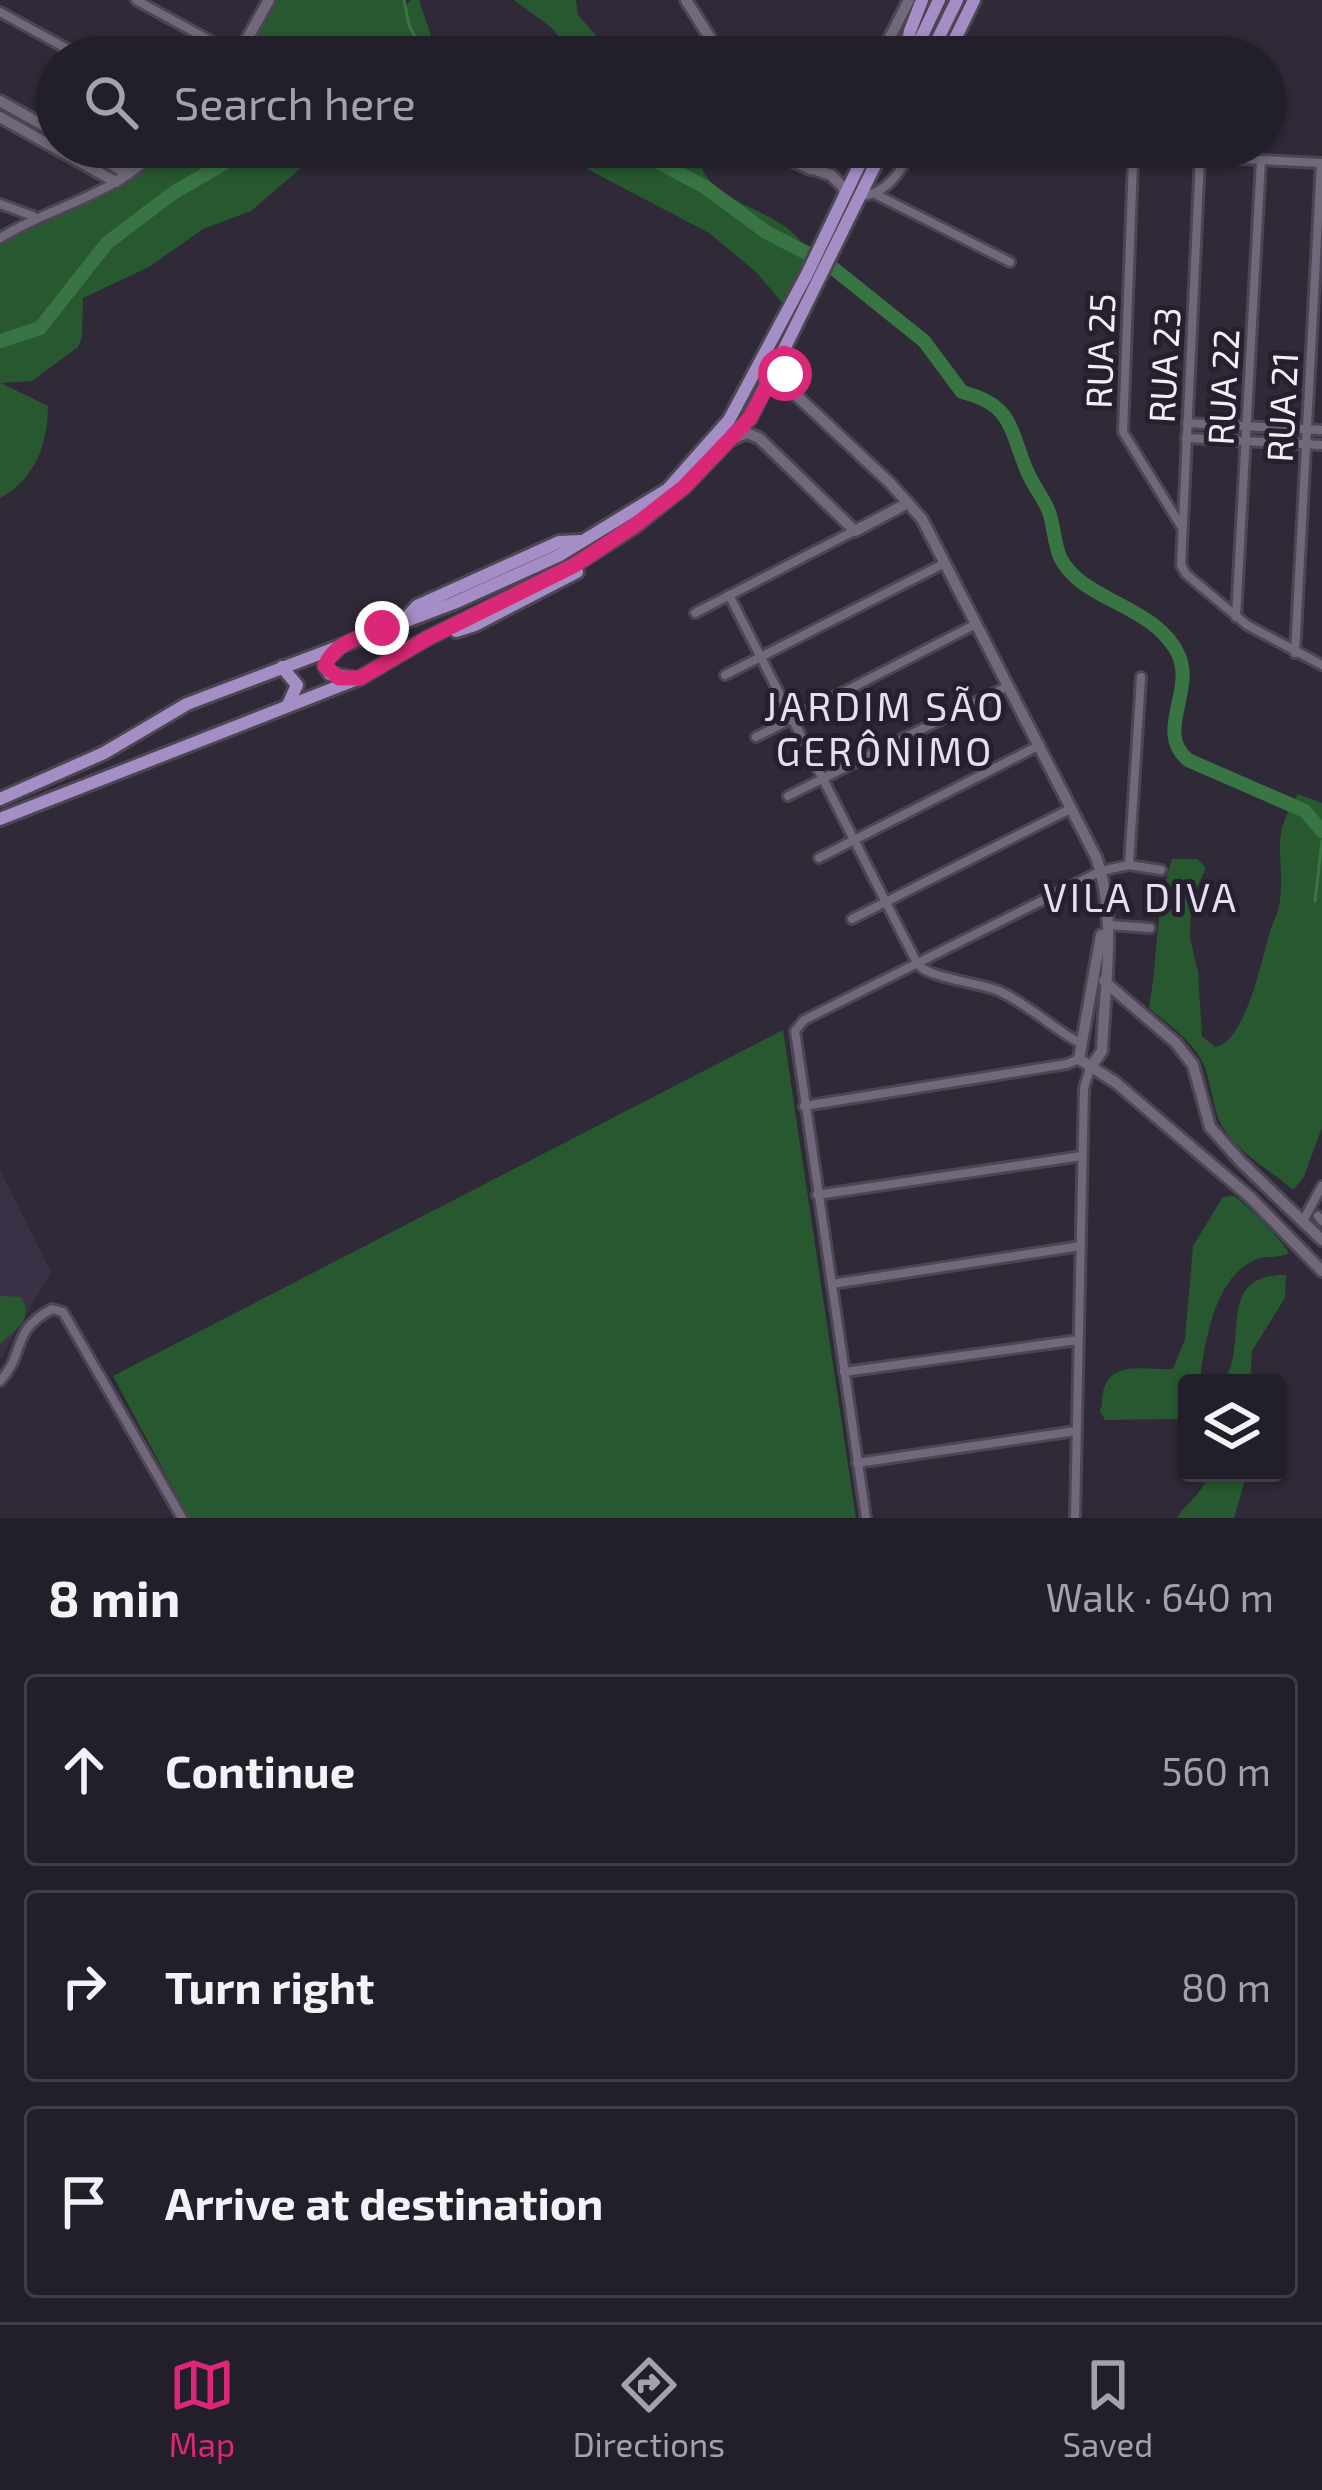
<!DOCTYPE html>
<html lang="en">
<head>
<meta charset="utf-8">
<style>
	:root { --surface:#231f2a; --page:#2b2732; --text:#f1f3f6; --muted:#a3a2a8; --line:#403d47; --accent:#db2777 }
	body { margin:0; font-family:"Exo 2",sans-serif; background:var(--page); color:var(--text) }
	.controls { position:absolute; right:36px; bottom:36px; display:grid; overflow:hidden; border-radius:12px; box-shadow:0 3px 9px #0004 }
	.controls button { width:108px; height:108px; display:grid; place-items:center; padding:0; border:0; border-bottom:3px solid var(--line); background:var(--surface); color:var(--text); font:60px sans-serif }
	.stop { position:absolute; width:36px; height:36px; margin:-27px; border:9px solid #db2777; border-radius:50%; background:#fff }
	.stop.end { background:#db2777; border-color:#fff; box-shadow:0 3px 12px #0008 }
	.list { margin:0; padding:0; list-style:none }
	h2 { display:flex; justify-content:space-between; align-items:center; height:156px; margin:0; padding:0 48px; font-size:51px }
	h2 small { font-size:39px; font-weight:400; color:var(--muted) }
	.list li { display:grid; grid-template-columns:78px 1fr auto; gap:36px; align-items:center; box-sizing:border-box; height:192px; margin:0 24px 24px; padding:0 24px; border:3px solid var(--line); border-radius:12px }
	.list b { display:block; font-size:45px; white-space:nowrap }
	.list em { font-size:39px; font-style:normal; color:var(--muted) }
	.icon { flex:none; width:66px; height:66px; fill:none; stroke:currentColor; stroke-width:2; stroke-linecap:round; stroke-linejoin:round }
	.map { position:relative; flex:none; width:1322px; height:1518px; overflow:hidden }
	.search { position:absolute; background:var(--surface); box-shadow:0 3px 9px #0004; left:36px; right:36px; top:36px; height:132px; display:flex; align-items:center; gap:30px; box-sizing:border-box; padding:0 42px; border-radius:66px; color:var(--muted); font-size:45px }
	.sheet { height:804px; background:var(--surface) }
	nav { display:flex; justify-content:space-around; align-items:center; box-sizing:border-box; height:168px; border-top:3px solid var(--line); background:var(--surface); font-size:33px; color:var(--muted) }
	nav a { display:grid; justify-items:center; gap:6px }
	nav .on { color:var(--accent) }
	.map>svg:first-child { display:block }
	.built { fill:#3a3146 }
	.green { fill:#275830 }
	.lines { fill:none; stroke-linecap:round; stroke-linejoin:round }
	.stream { stroke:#387543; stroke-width:3 }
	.river { stroke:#387543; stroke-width:14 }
	.street-casing { stroke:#4c4653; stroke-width:14 }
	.secondary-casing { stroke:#4c4653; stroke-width:16 }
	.primary-casing { stroke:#4c4653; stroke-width:18 }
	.street { stroke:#71697b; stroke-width:8 }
	.secondary { stroke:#71697b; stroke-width:10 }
	.primary { stroke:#a58dc5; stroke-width:12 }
	.route { stroke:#db2777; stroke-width:15 }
	.labels { text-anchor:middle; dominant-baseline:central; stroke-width:10; stroke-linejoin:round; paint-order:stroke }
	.street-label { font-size:36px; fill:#f2eef8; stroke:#251f2e }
	.neighbourhood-label { font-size:39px; letter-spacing:3px; fill:#e6def2; stroke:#251f2e }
</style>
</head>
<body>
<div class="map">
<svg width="1322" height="1518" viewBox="0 0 1322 1518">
	<rect width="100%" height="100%" fill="#2f2938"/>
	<path class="built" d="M0,1170l51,102 -51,87z"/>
	<g class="green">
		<path d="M273,0h131l2,5 5,-5h8l14,41 12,16h-203z"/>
		<path d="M514,0h62l2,15 37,42h-40l-23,-29z"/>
		<path d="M168,147h172l-38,20 -51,44 -48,18 -54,38 -66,31 -1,39 -4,10 -46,34 -31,2 47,23c0,37 -13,74 -48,92v-257l41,-25 41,-14z"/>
		<path d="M552,147h145c2,64 93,56 112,109l-17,31 -3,24 -33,-39 -47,-39 -139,-73z"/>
		<path d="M1298,794l24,9v324l-18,50 -11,13c-24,-21 -53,-35 -71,-64 -9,-16 -10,-38 -16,-55 -9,-28 -36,-45 -57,-63 9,-50 6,-100 23,-149h26l8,9 -15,32 -1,38 8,34 4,64 13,11c30,-5 46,-84 54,-112 3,-12 10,-22 11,-35 5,-47 -11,-61 18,-106z"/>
		<path d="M783,1030l73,488h-667l-76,-142z"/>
		<path d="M1223,1197c3,0 7,-2 10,-1 9,2 52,48 56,57 -10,5 -18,3 -28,5 -43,12 -54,74 -60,112l1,7 23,2c24,-39 -10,-105 61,-104l-1,23 -33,53 -2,32h-63v36l-82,1c-9,-16 -4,-3 -3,-19 2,-43 39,-31 71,-32l12,-30 8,-93z"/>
		<path d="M0,1296l21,1c14,23 -5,32 -21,47z"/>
		<path d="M1207,1473h40l-13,45h-57c9,-16 29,-26 30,-45z"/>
	</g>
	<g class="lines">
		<g class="stream">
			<path d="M404,0l5,25 11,22"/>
			<path d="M1315,901l7,-60"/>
		</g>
		<g class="river">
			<path d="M379,57l15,-9 26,-1 5,10"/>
			<path d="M630,147l75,40 61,45 62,32 96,77 38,51c51,13 47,36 65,79 6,15 17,27 22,41 5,14 5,31 11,45 21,45 96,47 119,99 15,37 -24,76 9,104l117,51 17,20"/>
			<path d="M0,341l40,-13 67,-85 66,-50 79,-46"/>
		</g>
		<defs>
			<g id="street">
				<path d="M136,0l102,56"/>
				<path d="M0,12l82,45"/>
				<path d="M1200,157l-19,408 5,9 61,51 75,40"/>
				<path d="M877,195l133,67"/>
				<path d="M860,196c28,-2 41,-25 53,-49"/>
				<path d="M0,204l33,12"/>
				<path d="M0,238c37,-23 78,-34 116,-56"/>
				<path d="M1187,423l135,7"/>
				<path d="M1186,438l136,7"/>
				<path d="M1181,526l-58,-94 10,-271 10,-7 179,9"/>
				<path d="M729,595l189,370c15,14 59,17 81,26 29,13 53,37 81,52"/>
				<path d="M695,613l159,-82"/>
				<path d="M1236,617l25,-457"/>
				<path d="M1295,653l26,-490"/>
				<path d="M725,675l220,-112"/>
				<path d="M756,737l220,-113"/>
				<path d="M788,796l220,-110"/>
				<path d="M819,858l221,-113"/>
				<path d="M1129,865l12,-188"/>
				<path d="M852,919l218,-110"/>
				<path d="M1108,925l42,3"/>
				<path d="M804,1106l263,-42 12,-5"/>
				<path d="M817,1195l265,-39"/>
				<path d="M1318,1216l4,5"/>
				<path d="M1304,1219l18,-33"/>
				<path d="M832,1284l249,-38"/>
				<path d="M844,1372l234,-32"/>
				<path d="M0,1381c27,-29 9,-49 52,-72l11,3 119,206"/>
				<path d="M857,1463l219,-32"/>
				<path d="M866,1518l-71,-487 9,-11 297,-149 28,-6 32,5"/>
				<path d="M1075,1518l9,-430 6,-20"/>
			</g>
			<g id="secondary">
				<path d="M686,0l36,57"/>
				<path d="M237,57l32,-57"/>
				<path d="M880,57l29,-57"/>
				<path d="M0,101l57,32"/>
				<path d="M0,117l116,65 48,-35"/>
				<path d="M81,147l47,27"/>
				<path d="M785,147l6,13 19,9 19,-7 7,-15"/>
				<path d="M813,169l18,6 13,13v10"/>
				<path d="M784,353l1,20 12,23 93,87 32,36 174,338c22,61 8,131 6,194l-12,17"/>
				<path d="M730,440l17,-7 12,5 96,93 53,-28"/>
				<path d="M1101,935l-22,124 36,23 135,115 72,74"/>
				<path d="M1104,981l72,62 17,22 17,62 32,36 80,77"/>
			</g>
			<g id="primary">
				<path d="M905,57l5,-26 12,-31"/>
				<path d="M912,57l27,-57"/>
				<path d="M929,57l28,-57"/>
				<path d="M940,57l12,-12 22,-45"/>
				<path d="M405,619l12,-13 142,-64 22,-1"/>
				<path d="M456,631l19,-6 102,-53"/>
				<path d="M336,651l-9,7 -2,8 5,8 22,4"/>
				<path d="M282,667l15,18 -9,20"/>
				<path d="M0,799l104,-46 83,-49 267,-101 106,-48 108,-66 61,-69 78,-146 61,-127"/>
				<path d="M0,819l360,-141 66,-39 149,-74 59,-38 50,-40 66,-69 134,-271"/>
			</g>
		</defs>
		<use href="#street" class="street-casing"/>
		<use href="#secondary" class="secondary-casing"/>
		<use href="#primary" class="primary-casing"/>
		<use href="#street" class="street"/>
		<use href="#secondary" class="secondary"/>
		<use href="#primary" class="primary"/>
	</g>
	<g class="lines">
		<path class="route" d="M382,628c-21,9 -48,15 -57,38l14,12h21l66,-39 149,-74 59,-39 50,-39 66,-69 34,-65 1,21"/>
	</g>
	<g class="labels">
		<g class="street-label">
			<text transform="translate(1099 351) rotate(-88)">RUA 25</text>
			<text transform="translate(1163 365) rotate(-87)">RUA 23</text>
			<text transform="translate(1222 387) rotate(-87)">RUA 22</text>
			<text transform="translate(1281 407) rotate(-87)">RUA 21</text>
		</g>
		<g class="neighbourhood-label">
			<text x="885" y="705">JARDIM SÃO<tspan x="885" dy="45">GERÔNIMO</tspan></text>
			<text x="1141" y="896">VILA DIVA</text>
		</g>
	</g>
</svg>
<div class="controls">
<button><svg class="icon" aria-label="layers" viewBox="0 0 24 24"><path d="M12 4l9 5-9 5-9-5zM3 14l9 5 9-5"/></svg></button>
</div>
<div class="stop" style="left:785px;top:374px"></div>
<div class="stop end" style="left:382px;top:628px"></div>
<div class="search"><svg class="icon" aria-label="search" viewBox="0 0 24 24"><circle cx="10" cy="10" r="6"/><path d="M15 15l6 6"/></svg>Search here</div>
</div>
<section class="sheet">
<h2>8 min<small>Walk · 640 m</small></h2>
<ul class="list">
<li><svg class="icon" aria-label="ahead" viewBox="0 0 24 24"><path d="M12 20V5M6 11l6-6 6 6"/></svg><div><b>Continue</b></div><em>560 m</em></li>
<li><svg class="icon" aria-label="right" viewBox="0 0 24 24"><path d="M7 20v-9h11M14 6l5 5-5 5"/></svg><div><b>Turn right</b></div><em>80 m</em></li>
<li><svg class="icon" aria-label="arrive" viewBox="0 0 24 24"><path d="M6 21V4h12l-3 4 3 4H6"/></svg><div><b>Arrive at destination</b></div></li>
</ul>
</section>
<nav>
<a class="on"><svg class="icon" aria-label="map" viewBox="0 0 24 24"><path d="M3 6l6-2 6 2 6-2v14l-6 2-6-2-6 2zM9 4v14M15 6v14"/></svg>Map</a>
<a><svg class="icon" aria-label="directions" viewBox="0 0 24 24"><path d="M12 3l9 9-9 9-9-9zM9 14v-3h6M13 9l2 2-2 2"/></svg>Directions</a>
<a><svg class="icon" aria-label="saved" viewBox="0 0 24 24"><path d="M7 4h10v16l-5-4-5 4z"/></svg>Saved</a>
</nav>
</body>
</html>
